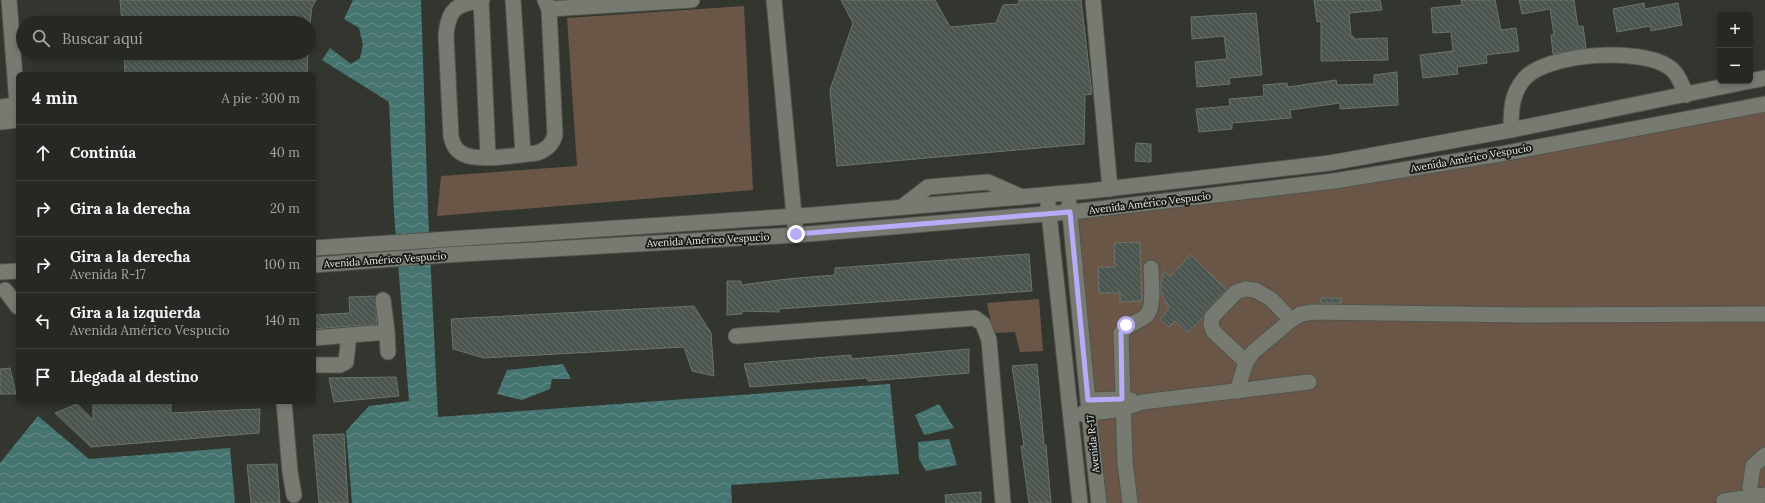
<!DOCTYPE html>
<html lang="es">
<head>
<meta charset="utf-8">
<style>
	:root { --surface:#262823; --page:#2e302b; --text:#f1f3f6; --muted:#a4a6a6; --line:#424441 }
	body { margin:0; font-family:Lora,serif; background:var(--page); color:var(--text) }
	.controls { position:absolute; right:12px; top:12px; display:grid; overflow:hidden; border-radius:6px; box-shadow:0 2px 6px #0003 }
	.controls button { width:36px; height:36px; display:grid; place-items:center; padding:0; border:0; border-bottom:1px solid var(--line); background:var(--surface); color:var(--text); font:20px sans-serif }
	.stop { position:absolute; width:12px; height:12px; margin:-9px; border:3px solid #b6acf8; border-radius:50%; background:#fff }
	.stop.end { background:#b6acf8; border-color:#fff; box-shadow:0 1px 4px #0008 }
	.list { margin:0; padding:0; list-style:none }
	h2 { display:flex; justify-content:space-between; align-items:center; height:52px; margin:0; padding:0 16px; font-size:17px }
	h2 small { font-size:13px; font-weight:400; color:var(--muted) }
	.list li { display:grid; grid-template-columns:26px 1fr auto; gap:12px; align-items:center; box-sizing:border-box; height:56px; padding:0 16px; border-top:1px solid var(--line) }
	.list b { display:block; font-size:15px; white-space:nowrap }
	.list p { margin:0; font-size:13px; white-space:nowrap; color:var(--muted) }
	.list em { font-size:13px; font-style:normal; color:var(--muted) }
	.icon { flex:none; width:22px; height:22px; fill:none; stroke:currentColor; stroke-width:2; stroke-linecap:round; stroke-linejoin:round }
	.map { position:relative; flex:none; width:1765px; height:503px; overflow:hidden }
	.search { position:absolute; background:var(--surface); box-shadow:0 2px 6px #0003; left:16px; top:16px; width:300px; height:44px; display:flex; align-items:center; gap:10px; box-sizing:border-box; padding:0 14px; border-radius:22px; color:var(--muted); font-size:15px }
	.panel { position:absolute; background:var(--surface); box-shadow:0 2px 6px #0003; left:16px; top:72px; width:300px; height:332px; border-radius:6px }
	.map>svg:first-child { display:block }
	.grass { fill:#6a5646 }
	.water { fill:url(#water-waves) }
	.building { fill:url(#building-back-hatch); stroke:#6a736d }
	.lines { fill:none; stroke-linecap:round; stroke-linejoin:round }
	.minor-casing { stroke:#51544d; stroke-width:17 }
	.minor { stroke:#777a71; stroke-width:15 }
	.route { stroke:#b6acf8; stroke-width:5 }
	.labels { text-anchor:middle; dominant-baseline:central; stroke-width:4; stroke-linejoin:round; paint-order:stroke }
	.street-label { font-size:10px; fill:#eaece7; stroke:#1c1d1a }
</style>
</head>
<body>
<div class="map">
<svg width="1765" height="503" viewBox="0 0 1765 503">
	<defs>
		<pattern id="water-waves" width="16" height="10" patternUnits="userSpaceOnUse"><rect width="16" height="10" fill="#457471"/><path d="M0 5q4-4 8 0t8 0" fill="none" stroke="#698f8c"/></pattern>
		<pattern id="building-back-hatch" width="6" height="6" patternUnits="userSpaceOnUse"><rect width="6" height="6" fill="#4c554f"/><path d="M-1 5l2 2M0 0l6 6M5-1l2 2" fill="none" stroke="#666e68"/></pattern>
	</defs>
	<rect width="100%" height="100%" fill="#33362f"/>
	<g class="grass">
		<path d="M744,6l9,184 -316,26 4,-40 136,-10 -10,-148z"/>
		<path d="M1765,104v391l-53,8h-612l-30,-291 264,-31z"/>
		<path d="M1039,299l4,52 -23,1 -5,-20 -22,1 -6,-30z"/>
	</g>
	<g class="water">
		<path d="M353,0h68l7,211 10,206 452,-33 9,90 -168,11 1,18h-380l-6,-72 23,-25 40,-5 -15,-188 -5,-111 -67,-42 8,-12 21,16 9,-6 3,-13 -4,-17 -15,-9z"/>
		<path d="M563,364l8,15h-19l-2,10 -28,11 -25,-6 10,-24z"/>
		<path d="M939,404l15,24 -30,7 -9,-20z"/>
		<path d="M38,416l51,43 141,-11 5,55h-235v-40z"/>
		<path d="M949,439l8,26 -31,6 -7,-12 -1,-17z"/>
	</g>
	<g class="building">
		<path d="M120,0h196l-4,7 -2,16h-188z"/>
		<path d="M841,0h94l15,27 46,-4 7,-18 15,-1 1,-4h62l11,94 -7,1 -1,49 -247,22 -7,-76 23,-67z"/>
		<path d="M1314,0h66l2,10 -33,3 2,23h2l1,3 33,-1 1,22 -67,1v-40l-4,1z"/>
		<path d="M1461,0h34l6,30 15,-2 3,23 -33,4 1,8 -30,4 1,7 -35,4 -3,-23 33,-4 -2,-19 -18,1 -2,-25 31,-3z"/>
		<path d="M1519,0h55l4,27 5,-1 3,22 -33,6 -2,-19h3l-4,-26 -28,5z"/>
		<path d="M1644,3l1,6 33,-6 4,22 -31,6 -1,-5 -33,6 -4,-23z"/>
		<path d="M1256,13l6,62 -33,3 1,6 -33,3 -2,-25 32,-3 -3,-23 -32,3 -1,-22z"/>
		<path d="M124,53h184l-1,21h-182z"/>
		<path d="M1397,72l1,33 -58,4v-6l-50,7 1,8 -59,5v6l-33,3 -3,-23 34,-3 -1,-7 35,-3 -1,-11 24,-2 1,4 48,-7 1,5 37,-1v-9z"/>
		<path d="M1136,143l15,1v18l-16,-1z"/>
		<path d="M1140,242l2,59 -22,1v-9h-21l-1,-26h17l-1,-24z"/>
		<path d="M1029,254l3,37 -253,18v3l-37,-1v3l-15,1v-34h14v4l46,-6 48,-4v-7z"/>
		<path d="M1190,255l37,34 -21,22 -3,6 -15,16 -13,-12 -6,6 -9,-8 9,-11 -8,-15v-11l3,-11 6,6z"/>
		<path d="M375,296l2,28 -63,5v-14l36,-2 -1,-16z"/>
		<rect x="1321" y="298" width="20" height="5"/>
		<path d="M694,306l17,27 3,43 -22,-5 -8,-24 -200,11 -31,-9 -2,-30z"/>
		<path d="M969,349v24l-101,8 -1,-3 -117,9 -6,-23 107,-9v4z"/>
		<path d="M1037,364l7,81h2l5,58h-22l-8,-57h3l-12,-80z"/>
		<path d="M10,368l6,26h-16v-25z"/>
		<path d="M396,377l3,19 -65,6 -5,-24z"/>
		<path d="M93,402h78v11l89,-4 -1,24 -168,14 -36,-34 22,-9 16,16z"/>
		<path d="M344,434l4,69h-29l-6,-68z"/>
		<path d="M277,464l3,39h-29l-4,-38z"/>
		<path d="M981,492v11h-35l-1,-8z"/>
	</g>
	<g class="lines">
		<defs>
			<g id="minor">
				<path d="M9,0l9,116"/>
				<path d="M481,0l7,157"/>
				<path d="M482,0c-26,4 -34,9 -36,36l5,101c2,7 4,13 12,17 15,8 55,1 74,-1 10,-4 15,-8 18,-18l-6,-126 -4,-9"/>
				<path d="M513,0l10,154"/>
				<path d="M774,0l21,226"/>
				<path d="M1093,0l17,189"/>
				<path d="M549,9l143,-9"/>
				<path d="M1750,81l15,-3"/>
				<path d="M0,107l17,-2"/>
				<path d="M0,122l18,-2"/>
				<path d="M1511,130c0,-19 0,-37 14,-52 24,-25 115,-31 144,-11 9,6 13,18 17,28"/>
				<path d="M1048,204l32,299"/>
				<path d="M1069,204l23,238 7,61"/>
				<path d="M902,207l26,-20 60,-5 34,15"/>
				<path d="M314,248l499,-33 276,-24 241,-28 181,-33 239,-49"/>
				<path d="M314,265l131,-10 351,-20 285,-24 253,-30 167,-27 264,-50"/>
				<path d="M0,272l18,-1"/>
				<path d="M5,290l13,17"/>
				<path d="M387,332l1,20"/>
				<path d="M736,336l239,-18 8,6 6,16 14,163"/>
				<path d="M314,338l73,-6 -4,-32"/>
				<path d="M1246,362l-33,-31 -2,-7 1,-7 24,-25 9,-3 10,1 16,9 20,21"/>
				<path d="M314,365h26l6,-3 3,-27"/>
				<path d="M1237,391l9,-29 7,-10 38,-32 10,-6 12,-2 210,3 242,-1"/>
				<path d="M1088,400l34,-1 9,1"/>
				<path d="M284,402l6,70 4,23"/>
				<path d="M1081,414l42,-5 19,-7 167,-20"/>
				<path d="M1750,487l3,-21 12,-11"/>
				<path d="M1724,501l41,-6"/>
				<path d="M1130,503l-5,-41 -4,-129c9,-12 16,-9 25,-17 9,-7 5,-37 5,-48"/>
			</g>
		</defs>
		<use href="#minor" class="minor-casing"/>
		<use href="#minor" class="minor"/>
	</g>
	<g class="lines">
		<path class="route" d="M796,234l274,-22 18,188 34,-1 -1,-66 5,-8"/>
	</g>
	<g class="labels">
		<g class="street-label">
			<text transform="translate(1471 158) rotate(-10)">Avenida Américo Vespucio</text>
			<text transform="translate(1150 203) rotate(-7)">Avenida Américo Vespucio</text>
			<text transform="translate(708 240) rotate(-3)">Avenida Américo Vespucio</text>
			<text transform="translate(385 260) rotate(-4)">Avenida Américo Vespucio</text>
			<text transform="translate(1093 444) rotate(-96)">Avenida R-17</text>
		</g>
	</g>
</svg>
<div class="controls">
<button>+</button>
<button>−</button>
</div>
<div class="stop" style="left:1126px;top:325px"></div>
<div class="stop end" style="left:796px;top:234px"></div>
<div class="search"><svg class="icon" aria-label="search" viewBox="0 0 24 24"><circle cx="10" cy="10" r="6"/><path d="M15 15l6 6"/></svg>Buscar aquí</div>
<section class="panel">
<h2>4 min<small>A pie · 300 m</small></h2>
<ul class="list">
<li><svg class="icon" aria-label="ahead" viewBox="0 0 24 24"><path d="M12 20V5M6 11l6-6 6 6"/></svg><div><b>Continúa</b></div><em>40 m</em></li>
<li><svg class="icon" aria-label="right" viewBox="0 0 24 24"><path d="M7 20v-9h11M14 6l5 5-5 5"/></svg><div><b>Gira a la derecha</b></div><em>20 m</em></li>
<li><svg class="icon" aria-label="right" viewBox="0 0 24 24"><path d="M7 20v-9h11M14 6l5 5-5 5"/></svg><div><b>Gira a la derecha</b><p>Avenida R-17</p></div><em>100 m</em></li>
<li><svg class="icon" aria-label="left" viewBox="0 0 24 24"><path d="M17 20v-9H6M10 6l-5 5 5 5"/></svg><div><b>Gira a la izquierda</b><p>Avenida Américo Vespucio</p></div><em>140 m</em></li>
<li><svg class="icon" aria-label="arrive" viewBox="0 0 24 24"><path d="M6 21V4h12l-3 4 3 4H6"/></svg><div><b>Llegada al destino</b></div></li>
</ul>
</section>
</div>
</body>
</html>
